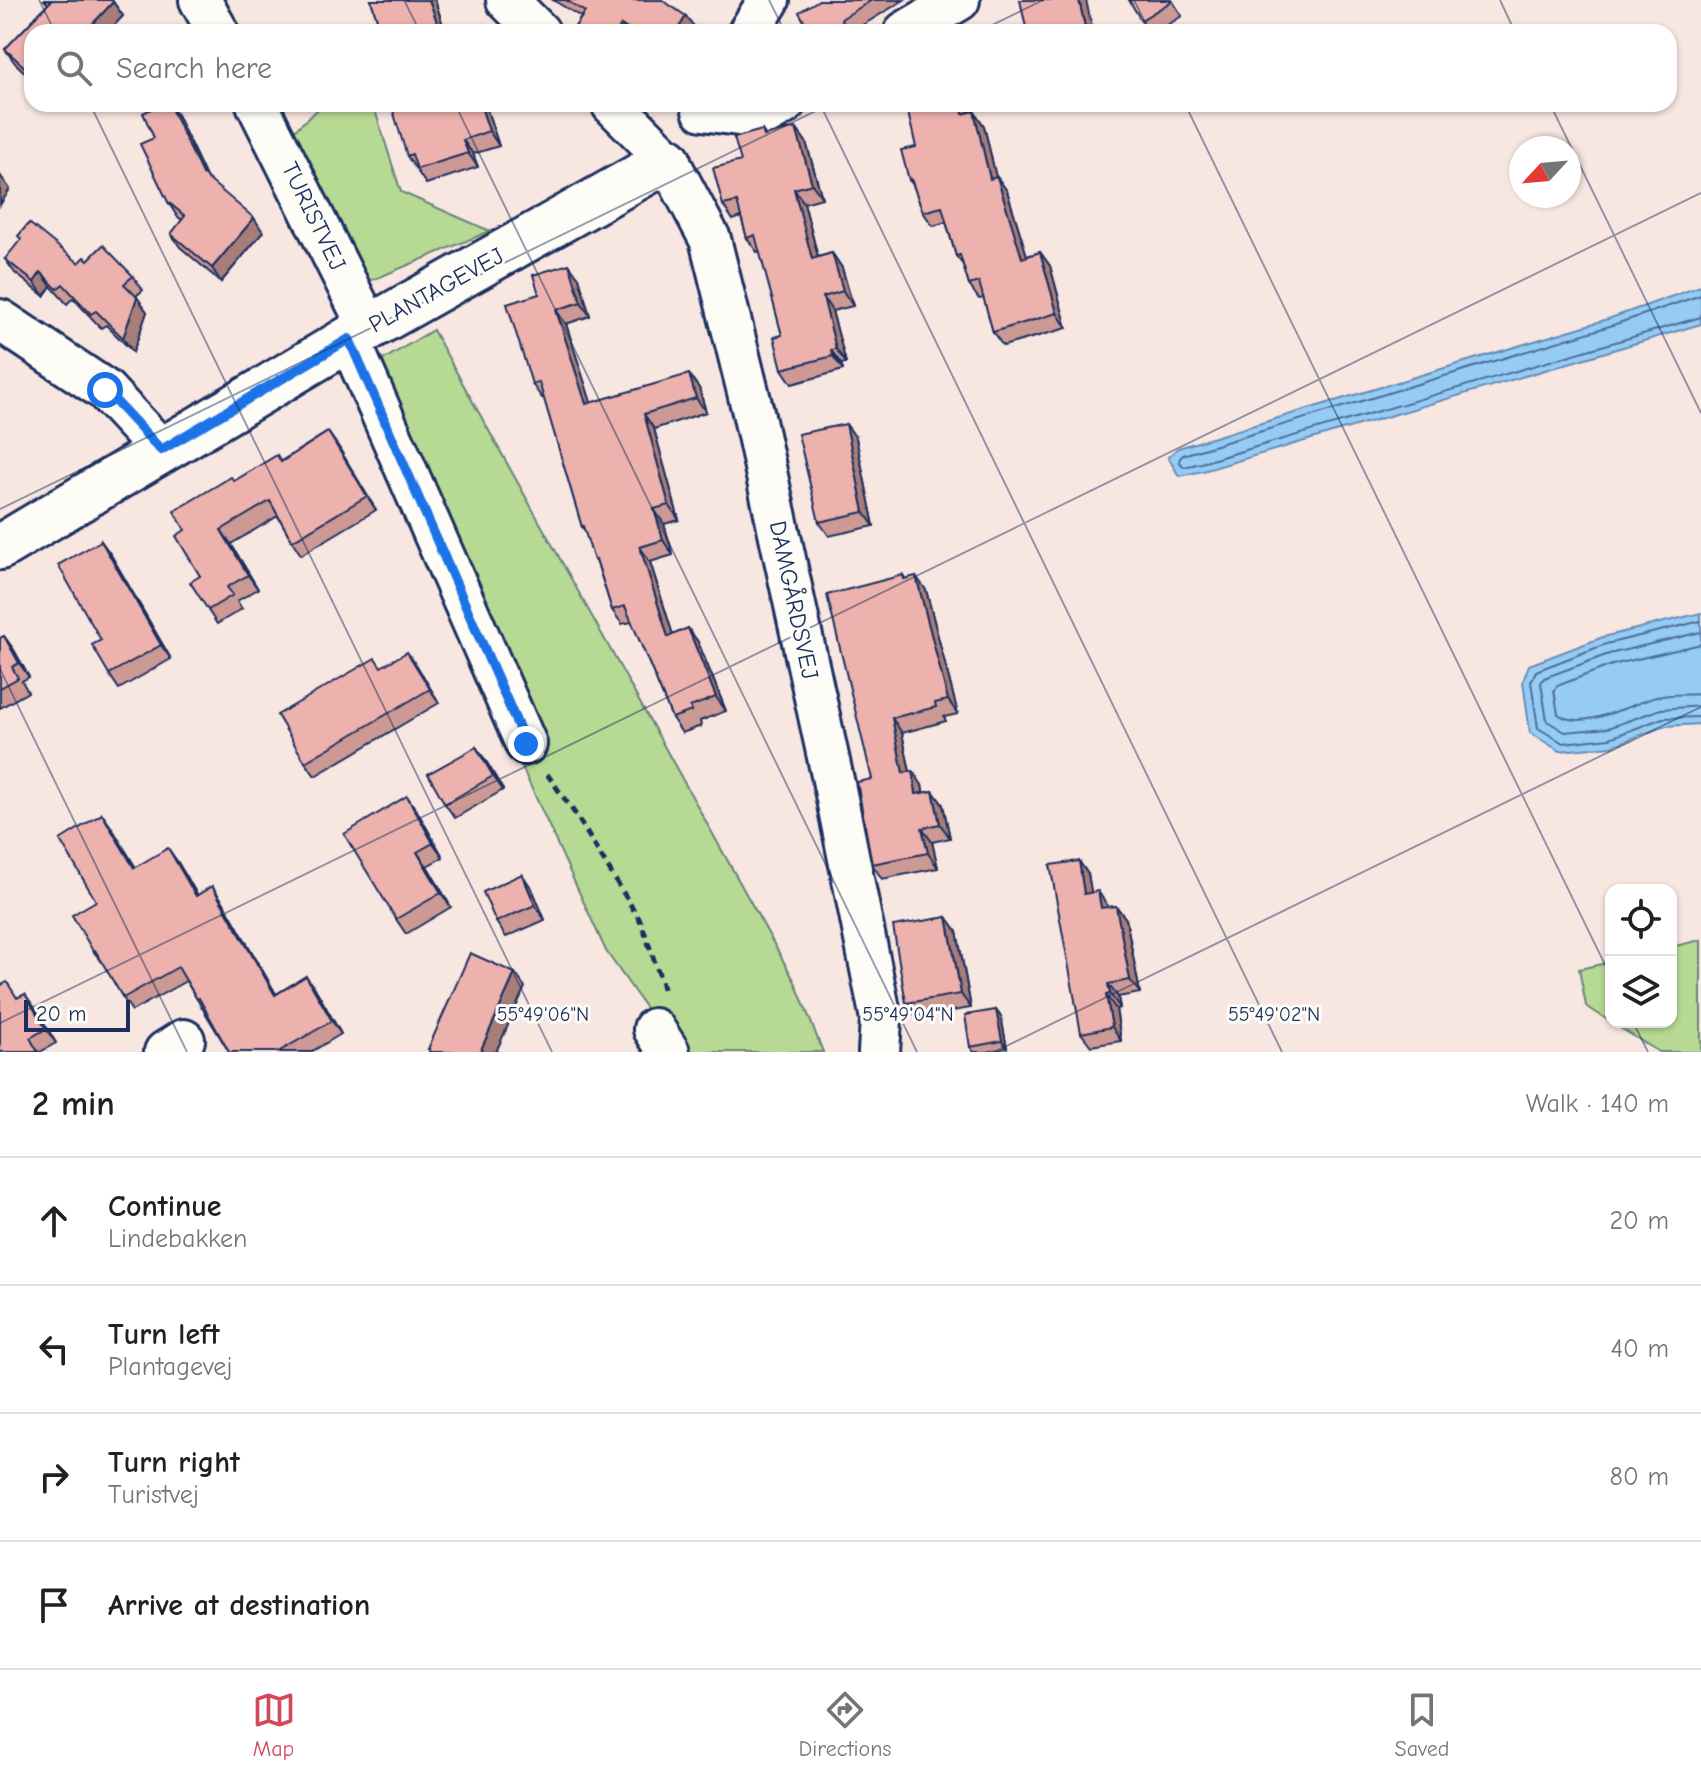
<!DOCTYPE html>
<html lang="en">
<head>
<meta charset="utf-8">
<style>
	:root { --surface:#fff; --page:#f2f2f2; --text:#202124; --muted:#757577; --line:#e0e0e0; --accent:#d1495b }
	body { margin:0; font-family:"Comic Neue",sans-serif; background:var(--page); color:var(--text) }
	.controls { position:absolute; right:24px; bottom:24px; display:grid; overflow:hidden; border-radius:16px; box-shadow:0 2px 6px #0004 }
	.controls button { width:72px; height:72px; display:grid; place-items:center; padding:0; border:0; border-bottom:2px solid var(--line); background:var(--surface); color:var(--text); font:40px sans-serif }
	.compass { position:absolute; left:1509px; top:136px; width:72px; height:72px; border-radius:50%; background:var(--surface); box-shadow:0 2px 6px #0004; rotate:244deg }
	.scale { position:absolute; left:24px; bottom:20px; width:106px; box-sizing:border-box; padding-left:8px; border:4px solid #1b2f5e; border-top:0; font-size:22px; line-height:28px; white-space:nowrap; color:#1b2f5e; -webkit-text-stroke:6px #fdfcf7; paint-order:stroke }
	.stop { position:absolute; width:24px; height:24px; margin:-18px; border:6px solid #1a73e8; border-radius:50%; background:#fff }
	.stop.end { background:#1a73e8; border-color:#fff; box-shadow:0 2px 8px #0008 }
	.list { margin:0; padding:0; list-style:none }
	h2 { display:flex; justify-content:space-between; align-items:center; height:104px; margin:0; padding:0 32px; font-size:34px }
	h2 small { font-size:26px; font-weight:400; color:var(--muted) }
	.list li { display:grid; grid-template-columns:52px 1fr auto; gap:24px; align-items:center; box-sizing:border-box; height:128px; padding:0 32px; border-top:2px solid var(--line) }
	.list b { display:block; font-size:30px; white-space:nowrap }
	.list p { margin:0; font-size:26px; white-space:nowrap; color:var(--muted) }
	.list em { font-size:26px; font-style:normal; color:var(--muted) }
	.icon { flex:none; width:44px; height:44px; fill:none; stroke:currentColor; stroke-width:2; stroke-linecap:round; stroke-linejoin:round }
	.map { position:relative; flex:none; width:1701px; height:1052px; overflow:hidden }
	.search { position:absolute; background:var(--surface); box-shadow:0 2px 6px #0004; left:24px; right:24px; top:24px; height:88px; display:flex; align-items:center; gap:20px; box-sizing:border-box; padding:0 28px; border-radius:24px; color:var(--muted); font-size:30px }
	.sheet { height:616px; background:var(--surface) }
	nav { display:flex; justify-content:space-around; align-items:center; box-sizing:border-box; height:112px; border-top:2px solid var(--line); background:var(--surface); font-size:22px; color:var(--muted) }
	nav a { display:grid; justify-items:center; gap:4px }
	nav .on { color:var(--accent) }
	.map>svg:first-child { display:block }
	.green { fill:#b6d994; stroke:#688479; stroke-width:2 }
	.water { fill:#96ccf4; stroke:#658db8; stroke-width:2 }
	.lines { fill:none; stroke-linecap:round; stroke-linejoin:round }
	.shore { stroke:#4c6e9a; stroke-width:2 }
	.minor-casing { stroke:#1b2f5e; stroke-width:46 }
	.tertiary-casing { stroke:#1b2f5e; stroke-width:50 }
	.path { stroke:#1b2f5e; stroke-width:5; stroke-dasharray:8 6; stroke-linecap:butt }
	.minor { stroke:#fdfcf7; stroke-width:40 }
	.tertiary { stroke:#fdfcf7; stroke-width:44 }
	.wall { fill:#cc9995; stroke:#1b2f5e; stroke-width:2 }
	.shaded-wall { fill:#a67d79; stroke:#1b2f5e; stroke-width:2 }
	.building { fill:#edb2ad; stroke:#1b2f5e; stroke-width:2 }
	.route { stroke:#1a73e8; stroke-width:10 }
	.ticks { fill:none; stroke:#1b2f5e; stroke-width:2; stroke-opacity:0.45 }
	.labels { text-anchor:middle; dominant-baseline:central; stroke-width:6; stroke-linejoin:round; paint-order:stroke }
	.street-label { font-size:24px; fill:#1b2f5e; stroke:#fdfcf7 }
	.ticks-label { font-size:20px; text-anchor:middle; fill:#1b2f5e; stroke:#fdfcf7; stroke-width:6; stroke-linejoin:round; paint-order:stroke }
</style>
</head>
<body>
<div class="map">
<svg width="1701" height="1052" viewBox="0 0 1701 1052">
	<rect width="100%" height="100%" fill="#f8e6e1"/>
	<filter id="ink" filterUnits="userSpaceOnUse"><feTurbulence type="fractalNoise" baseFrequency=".0125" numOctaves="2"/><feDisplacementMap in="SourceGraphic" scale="16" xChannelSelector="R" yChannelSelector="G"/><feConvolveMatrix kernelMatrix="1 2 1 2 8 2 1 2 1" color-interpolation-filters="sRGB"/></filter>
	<g filter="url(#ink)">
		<g class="green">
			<path d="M324,104h49l28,88 89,39 -120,50h-6l-76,-145z"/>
			<path d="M433,330l362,652 28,70h-140l-23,-42 -10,4 -44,-63 -85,-186 23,-13 -16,-27 -155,-359z"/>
			<path d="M1701,940v112h-42l-48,-30h60v-75z"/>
			<path d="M1611,962v60l-25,-16 -7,-37z"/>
		</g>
		<g class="water">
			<path d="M1701,286v38l-498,147 -24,5 -11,-19 10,-9 430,-129z"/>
			<path d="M1701,613v111l-36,2 -53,20 -52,5 -30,-18 -7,-52 6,-16 74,-28z"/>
		</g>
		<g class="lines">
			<g class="shore">
				<path d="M1701,295l-91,31 -427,129 -3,3 -1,3 5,6 17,-4 500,-146"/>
				<path d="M1701,621l-95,23 -70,27 -5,11 7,46 25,15 47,-5 53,-20 38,-1"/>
				<path d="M1701,632l-92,22 -65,24 -3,5 6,38 18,11 43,-4 53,-19 40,-3"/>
				<path d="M1701,644l-89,21 -55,21 -3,4 4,24c23,18 73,-10 98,-17 14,-3 31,-2 45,-3"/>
			</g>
			<defs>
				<g id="minor">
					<path d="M200,0l18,32"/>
					<path d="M507,0l32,32"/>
					<path d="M749,32l20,-32"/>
					<path d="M905,32l54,-32"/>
					<path d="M257,104l112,224"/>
					<path d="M612,104l56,56 42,79 43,173 82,377 46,230 -2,33"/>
					<path d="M703,110l57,8 24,-14"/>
					<path d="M0,320l105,70 56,60"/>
					<path d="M349,339l177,405"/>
					<path d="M654,1029l15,23"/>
					<path d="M165,1052l19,-12"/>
				</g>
				<path id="tertiary" d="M0,547l349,-208 319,-179"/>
			</defs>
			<use href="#minor" class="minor-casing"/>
			<use href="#tertiary" class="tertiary-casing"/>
			<path class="path" d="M547,774l29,41 65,107 20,58 3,13"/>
			<use href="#minor" class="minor"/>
			<use href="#tertiary" class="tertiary"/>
		</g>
		<g class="wall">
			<path d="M44,0h68l11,16 -15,16h-76v47l-17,-16 -10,-14 43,-45z"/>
			<path d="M371,0h64l10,32h-64z"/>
			<path d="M553,0h109l34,29 -2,3h-115l-4,-5 6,-10z"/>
			<path d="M819,0h85l-53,32h-41z"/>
			<path d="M1172,0l10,16 -26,16h-7l-8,-12z"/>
			<path d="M485,104l14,42 -26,8 5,13 -52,17 -19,-28z"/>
			<path d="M968,104l2,8 4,-1 10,15 12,52 1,-1 10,14 20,65 13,-4 10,14 17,62 -64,18 -10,-14 -9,-34 -5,1 -10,-14 -6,-20 -7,-9 -10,-34 -13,4 -10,-14 -10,-27 -4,-5 7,-33z"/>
			<path d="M177,115l30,64 56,53 -42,50 -41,-35 -9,-13 11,-14 -5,-4 -9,-14z"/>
			<path d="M796,128l10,14 16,56 -18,5 14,54 14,-4 10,15 11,38 -21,5 14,52 -5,1 2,6 -51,14 -10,-15v-34l-22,-84 -3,1 -10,-14 -6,-21 -8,3 -10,-15 18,-44 21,-31 4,6z"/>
			<path d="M5,259l74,4 9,-3 45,16 10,14 -7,6 11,16 -14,40 -27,-27 -5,3 -28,-30 -6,6 -16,-18 -7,10 -29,-23z"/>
			<path d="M579,278l11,38 -24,8 25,79 108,-15 7,24 -52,17 25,91 -15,4 9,31 -23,7 23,73 15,-7 10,14 28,69 -26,10 1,5 -19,7 -10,-15 -40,-96 -10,2 -10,-14 -14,-44 -4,-6 -9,-29 -3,-4 -38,-129h-2l-10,-14 7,-90z"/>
			<path d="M328,432l48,78 -75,45 -9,-14 -14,-25 -47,28 27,45 -21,12 5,8 -25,15 -9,-14 -8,-34 -15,-46 49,-49 47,-20z"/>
			<path d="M856,438l18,88 -45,10 -10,-14z"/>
			<path d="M101,541l10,14 60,104 -52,30 -10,-15 -8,-34z"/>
			<path d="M903,575l2,3 21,12 32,124 -14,3 2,4 -44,12 8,39 12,13 2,8 9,-2 10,14 7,33 -18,4 6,26 -56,11 -10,-15v-85z"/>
			<path d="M4,636l10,14 15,27 -7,4 6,11 -28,16v-70z"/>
			<path d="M417,666l22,37 -124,73 -10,-14 76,-95z"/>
			<path d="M476,747l10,14 17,29 -48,28 -10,-14z"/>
			<path d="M417,811l26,46 -16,9 24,41 -45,27 -10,-15z"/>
			<path d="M102,814l33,53 42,-6 20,34 25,5 54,94 30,-18 10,14 25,44 -30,18h-82l-43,-71 -54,30 -9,-13 -19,-34 -11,-13z"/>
			<path d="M1088,874l3,19 16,12v2l9,-1 10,13 14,74 -22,4 2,11 -4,1 5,32 -30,5 -10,-13z"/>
			<path d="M532,889l13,31 -39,17 -10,-15z"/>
			<path d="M947,917l10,14 14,77 -55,9 -10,-14z"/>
			<path d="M18,997l17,11 21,35 -16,9h-40z"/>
			<path d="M996,1010l5,7 6,31 -20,4h-13l-4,-5z"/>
		</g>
		<g class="shaded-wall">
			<path d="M429,0h6l10,32h-1l-7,-10z"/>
			<path d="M1079,0h7l7,32h-7z"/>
			<path d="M113,2l10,14 -15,16h-23z"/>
			<path d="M686,16l10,13 -2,3h-18z"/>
			<path d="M621,25l5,7h-9z"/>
			<path d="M169,104l8,11 34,73 -9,-14z"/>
			<path d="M480,104h5l14,42 -10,-15z"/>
			<path d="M961,104h7l5,24 -10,-14z"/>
			<path d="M974,111l10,15 16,68 -10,-15z"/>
			<path d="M796,128l10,14 16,56 -10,-14z"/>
			<path d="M463,140l10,14 5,13 -10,-14z"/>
			<path d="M0,175l10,14 -10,16z"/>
			<path d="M997,177l10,14 25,81 -10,-14z"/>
			<path d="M794,189l10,14 18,70 -10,-14z"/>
			<path d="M254,218l9,14 -42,50 -9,-14z"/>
			<path d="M1040,252l10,14 17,62 -10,-15z"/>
			<path d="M832,253l10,15 11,38 -10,-15z"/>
			<path d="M569,264l10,14 11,38 -9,-14z"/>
			<path d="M41,272l10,14 -7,10 -10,-14z"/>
			<path d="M137,297l10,15 -14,40 -10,-14z"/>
			<path d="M823,297l9,14 14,52 -10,-14z"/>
			<path d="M556,310l10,14 30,94 -10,-14z"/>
			<path d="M831,350l10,14 2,6 -10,-14z"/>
			<path d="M689,374l10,14 7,24 -10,-14z"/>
			<path d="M644,414l10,15 25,91 -10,-15z"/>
			<path d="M846,424l10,14 18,88 -10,-14z"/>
			<path d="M328,432l10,14 38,64 -9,-14z"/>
			<path d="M654,509l10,15 9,31 -10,-15z"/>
			<path d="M221,530l10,14 27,45 -10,-14z"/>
			<path d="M101,541l10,14 60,104 -10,-14z"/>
			<path d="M640,547l10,15 28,89 -10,-14z"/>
			<path d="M916,576l10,14 32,124 -10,-14z"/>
			<path d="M688,628l10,14 28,69 -10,-14z"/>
			<path d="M4,636l10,14 15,27 -10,-14z"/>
			<path d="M407,652l10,14 22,37 -9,-14z"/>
			<path d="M892,718l10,15 11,54 -10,-14z"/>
			<path d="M476,747l10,14 17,29 -10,-14z"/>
			<path d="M913,771l9,14 4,23 -10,-14z"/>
			<path d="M933,791l10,14 7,33 -10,-14z"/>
			<path d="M407,796l10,15 26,46 -10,-14z"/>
			<path d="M102,814l10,14 32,53 -10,-13z"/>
			<path d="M922,828l10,14 6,26 -10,-15z"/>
			<path d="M168,848l9,13 29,48 -10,-13z"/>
			<path d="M417,852l10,14 24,41 -10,-14z"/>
			<path d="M1079,861l9,13 6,33 -10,-13z"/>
			<path d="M522,874l10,15 13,31 -10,-15z"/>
			<path d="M212,886l10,14 62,108 -9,-13z"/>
			<path d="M1098,891l9,14 3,17 -9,-14z"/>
			<path d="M1116,906l10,13 14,74 -10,-13z"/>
			<path d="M947,917l10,14 14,77 -10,-14z"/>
			<path d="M515,973l10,14 -29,65h-16z"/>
			<path d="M306,976l10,14 25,44 -9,-13z"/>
			<path d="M1108,984l10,13 2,11 -10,-14z"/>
			<path d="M25,994l10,14 21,35 -10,-14z"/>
			<path d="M1106,995l10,14 5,32 -9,-14z"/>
			<path d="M996,1010l5,7 6,31 -5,-7z"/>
		</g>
		<g class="building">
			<path d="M49,0h63l1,2 -28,30h-53v42l-27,-25 46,-48z"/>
			<path d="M371,0h58l8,22 -11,4 2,6h-47z"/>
			<path d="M566,0h96l24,16 -10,16h-44l-11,-7 -4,7h-34l-8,-5 10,-15z"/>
			<path d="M819,0h53l-31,19 3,6 -12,7h-22l-11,-20z"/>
			<path d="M1020,0h59l7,32h-59z"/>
			<path d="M1129,0h42l1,1 -31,19z"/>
			<path d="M161,104h8l33,70 52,44 -42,50 -41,-34 14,-18 -17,-14 -28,-58 14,-6 -11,-25z"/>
			<path d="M391,104h89l9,27 -26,9 5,13 -51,16 -5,-15 -5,2z"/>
			<path d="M906,104h55l2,10 11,-3 16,68 7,-2 25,81 18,-6 17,61 -64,19 -14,-50 -10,3 -9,-30 -4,1 -14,-49 -19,5 -12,-33 -2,1 -8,-30 15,-3z"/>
			<path d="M796,128l16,56 -18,5 18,70 20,-6 11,38 -20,6 13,52 -5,1 2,6 -51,13 -8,-32 8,-2 -27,-100 -8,3 -10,-36 -14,3 -10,-37 28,-7 -7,-23 28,-8 2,6z"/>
			<path d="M29,223l50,40 6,-6 3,3 15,-15 30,31 -9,8 13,13 -14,41 -27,-27 -5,3 -28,-30 -6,5 -16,-17 -7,10 -29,-23 16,-20 -3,-3z"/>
			<path d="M569,264l12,38 -25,8 30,94 103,-30 7,24 -52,16 25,91 -15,4 9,31 -23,7 28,90 20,-9 28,69 -26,10 2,4 -20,7 -47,-112 -13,4 -16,-51 -2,1 -11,-34 -1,1 -43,-145 -7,2 -25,-80 32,-10 -6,-19z"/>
			<path d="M846,424l18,88 -45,10 -21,-88z"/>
			<path d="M328,432l39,64 -75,45 -22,-40 -49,29 27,45 -21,12 6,8 -25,15 -18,-28 10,-6 -24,-40 9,-6 -11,-19 57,-34 3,4 43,-26 4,7z"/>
			<path d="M101,541l60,104 -52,29 -17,-29 9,-5 -43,-75z"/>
			<path d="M903,575l1,4 12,-3 32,124 -13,3 1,4 -44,11 11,55 10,-2 3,23 17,-3 7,33 -18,4 6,25 -56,11 -15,-82 15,-3 -45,-184z"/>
			<path d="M4,636l15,27 -7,4 6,11 -18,10v-50z"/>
			<path d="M407,652l23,37 -125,73 -28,-47 98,-57 6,9z"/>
			<path d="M476,747l17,29 -48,28 -17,-30z"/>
			<path d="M407,796l26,47 -16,9 24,41 -45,26 -52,-85z"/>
			<path d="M102,814l32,54 34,-20 28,48 16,-10 63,109 31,-19 26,45 -54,31h-49l-30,-54 -2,1 -19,-32 -55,31 -28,-48 -2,1 -21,-36 24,-14 -36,-61z"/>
			<path d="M1079,861l5,33 14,-3 3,17 15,-2 14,74 -22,4 2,10 -4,1 6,32 -31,6 -31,-168z"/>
			<path d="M522,874l13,31 -39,17 -13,-30z"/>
			<path d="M947,917l14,77 -55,9 -13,-77z"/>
			<path d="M470,953l45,20 -35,79h-51l1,-3h-2z"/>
			<path d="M7,982l10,16 8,-4 21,35 -16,9 8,14h-38v-66z"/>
			<path d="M996,1010l6,31 -32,6 -5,-32z"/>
		</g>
	</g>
	<g class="lines" filter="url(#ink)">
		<path class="route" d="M105,390l56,60 188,-111 177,405"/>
	</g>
	<path class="ticks" d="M39,0l16,32M404,0l16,32M769,0l16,32M1134,0l16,32M1500,0l15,32M978,32l65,-32M90,104l462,948M455,104l462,948M820,104l462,948M1185,104l426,873M1550,104l151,309M0,509l830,-405M0,669l187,383M1633,1022l15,30M0,1023l1701,-830M994,1052l707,-345"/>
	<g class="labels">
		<g class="street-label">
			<text transform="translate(314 216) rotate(64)">TURISTVEJ</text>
			<text transform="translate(436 290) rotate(-29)">PLANTAGEVEJ</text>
			<text transform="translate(794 600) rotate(78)">DAMGÅRDSVEJ</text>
		</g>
	</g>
	<g class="ticks-label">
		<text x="543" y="1021">55°49'06"N</text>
		<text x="908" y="1021">55°49'04"N</text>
		<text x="1274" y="1021">55°49'02"N</text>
	</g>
</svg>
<div class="controls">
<button><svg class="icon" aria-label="locate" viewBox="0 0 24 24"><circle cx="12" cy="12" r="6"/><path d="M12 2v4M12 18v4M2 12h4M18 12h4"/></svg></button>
<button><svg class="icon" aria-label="layers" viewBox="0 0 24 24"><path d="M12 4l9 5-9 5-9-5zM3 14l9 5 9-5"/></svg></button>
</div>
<svg class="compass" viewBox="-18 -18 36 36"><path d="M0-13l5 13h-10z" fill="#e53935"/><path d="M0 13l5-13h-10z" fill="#757577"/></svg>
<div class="scale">20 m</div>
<div class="stop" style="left:105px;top:390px"></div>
<div class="stop end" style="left:526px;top:744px"></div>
<div class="search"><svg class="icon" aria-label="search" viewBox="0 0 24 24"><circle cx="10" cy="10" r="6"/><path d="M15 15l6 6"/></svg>Search here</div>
</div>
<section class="sheet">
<h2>2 min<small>Walk · 140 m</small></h2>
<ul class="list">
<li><svg class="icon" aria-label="ahead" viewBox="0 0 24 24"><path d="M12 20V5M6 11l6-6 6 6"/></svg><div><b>Continue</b><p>Lindebakken</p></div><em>20 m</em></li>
<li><svg class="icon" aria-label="left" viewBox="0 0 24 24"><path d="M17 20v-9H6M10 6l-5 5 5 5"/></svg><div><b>Turn left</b><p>Plantagevej</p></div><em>40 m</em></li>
<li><svg class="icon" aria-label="right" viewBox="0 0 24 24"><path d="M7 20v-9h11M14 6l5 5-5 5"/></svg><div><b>Turn right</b><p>Turistvej</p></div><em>80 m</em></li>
<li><svg class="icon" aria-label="arrive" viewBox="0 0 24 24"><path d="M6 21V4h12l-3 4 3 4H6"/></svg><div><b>Arrive at destination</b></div></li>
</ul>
</section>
<nav>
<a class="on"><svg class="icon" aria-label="map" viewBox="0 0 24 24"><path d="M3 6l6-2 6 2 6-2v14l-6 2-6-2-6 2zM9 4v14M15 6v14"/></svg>Map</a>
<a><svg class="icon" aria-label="directions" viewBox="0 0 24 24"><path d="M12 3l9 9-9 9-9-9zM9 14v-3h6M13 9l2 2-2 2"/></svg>Directions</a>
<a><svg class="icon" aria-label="saved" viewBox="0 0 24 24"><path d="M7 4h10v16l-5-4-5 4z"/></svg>Saved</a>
</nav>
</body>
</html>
